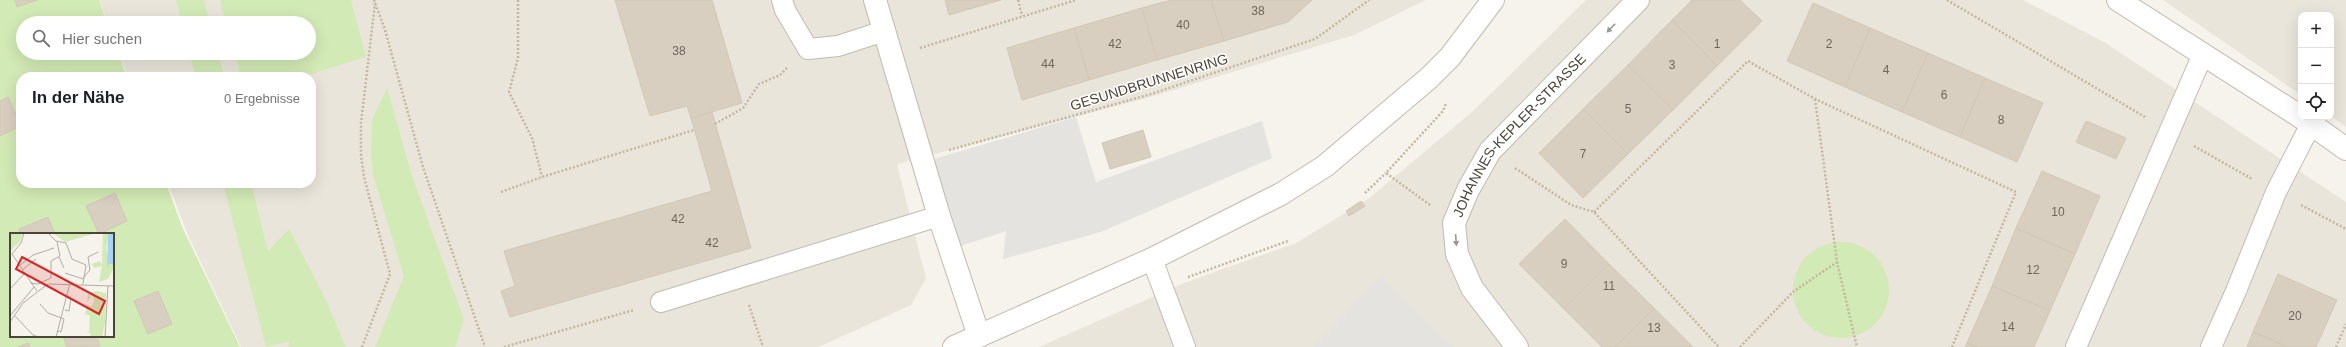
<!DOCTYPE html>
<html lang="de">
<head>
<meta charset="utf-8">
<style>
	:root { --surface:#fff; --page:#f6f6f6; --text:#202124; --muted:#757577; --line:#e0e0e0 }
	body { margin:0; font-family:Helvetica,sans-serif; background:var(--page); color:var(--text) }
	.controls { position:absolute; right:12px; top:12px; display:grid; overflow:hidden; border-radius:8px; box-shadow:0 4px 16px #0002 }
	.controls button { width:36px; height:36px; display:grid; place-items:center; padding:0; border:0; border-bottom:1px solid var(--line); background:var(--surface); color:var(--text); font:20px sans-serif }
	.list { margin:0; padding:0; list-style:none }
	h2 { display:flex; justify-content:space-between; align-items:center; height:52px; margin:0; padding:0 16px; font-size:17px }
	h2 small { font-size:13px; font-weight:400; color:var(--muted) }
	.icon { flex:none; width:22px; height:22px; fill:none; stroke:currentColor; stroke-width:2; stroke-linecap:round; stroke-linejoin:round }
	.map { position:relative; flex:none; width:2346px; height:347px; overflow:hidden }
	.search { position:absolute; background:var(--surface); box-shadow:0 4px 16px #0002; left:16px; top:16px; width:300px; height:44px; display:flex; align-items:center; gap:10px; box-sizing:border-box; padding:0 14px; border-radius:22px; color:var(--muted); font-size:15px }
	.panel { position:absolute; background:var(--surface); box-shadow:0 4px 16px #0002; left:16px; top:72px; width:300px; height:116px; border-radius:16px }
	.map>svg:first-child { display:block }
	.residential { fill:#eae5da }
	.green { fill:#d2eab5; fill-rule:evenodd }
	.parking { fill:#e5e3e0 }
	.building { fill:#d8cfc1; stroke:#d3c7b4 }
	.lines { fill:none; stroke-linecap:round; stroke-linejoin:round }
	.service-casing { stroke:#c2bbae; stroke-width:22 }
	.minor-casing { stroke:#c2bbae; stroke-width:24 }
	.tertiary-casing { stroke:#c2bbae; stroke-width:24 }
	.path { stroke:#c4b79f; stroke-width:2.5; stroke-dasharray:2 2; stroke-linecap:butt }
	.service { stroke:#fff; stroke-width:20 }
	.minor { stroke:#fff; stroke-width:22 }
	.tertiary { stroke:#fff; stroke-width:22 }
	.oneway { fill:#9c9892 }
	.labels { text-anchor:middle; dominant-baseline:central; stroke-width:3; stroke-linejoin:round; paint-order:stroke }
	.number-label { font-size:12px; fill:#6e675b }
	.street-label { font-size:14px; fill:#4b4439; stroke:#fff }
	.inset-road { fill:none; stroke:#b2ada4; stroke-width:1 }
	.view { fill:#d62828; fill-opacity:0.15; stroke:#d62828; stroke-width:2 }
	.inset-edge { fill:none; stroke:#4b4439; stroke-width:2 }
</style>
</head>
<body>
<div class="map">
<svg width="2346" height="347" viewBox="0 0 2346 347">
	<rect width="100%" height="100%" fill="#f6f3ec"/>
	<g class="residential">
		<path d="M99,0h1327l-72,35 -200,61 -257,68 29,115 -15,26 -92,42h-578l-53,-112 -20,-52h143v-106h-183l-9,-24h190v-30h-201z"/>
		<path d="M1586,0h437l81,42 242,160v145h-1307l145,-64 112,-40 72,-44 103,-86z"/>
		<path d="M2163,0h183v127l-15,-11v-101h-30v80z"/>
	</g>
	<g class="green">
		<path d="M0,0h99l8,23h-84v30h95l9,24h-106v106h145l16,44 58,120h-240zM11,234h102v102h-102z"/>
		<path d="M176,0h28l6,23h-28z"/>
		<path d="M220,0h131l15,57 -65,20h-60l-6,-24h74v-30h-83z"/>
		<path d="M189,53h29l6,24h-28z"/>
		<path d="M387,88l25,88 52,144 -9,27h-80l29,-71 -31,-101 -2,-22 1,-33z"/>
		<path d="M223,183h28l17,68 21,-22 33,63 24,55h-58l2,-6 -24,6z"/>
		<circle cx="1841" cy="290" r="48"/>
	</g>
	<g class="parking">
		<path d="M1076,117l20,65 166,-61 10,37 -171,74 -98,27 3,-28 -55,18 -24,-88z"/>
		<path d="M1382,276l72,71h-141z"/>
	</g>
	<g class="building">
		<path d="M15,0h22l-20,7z"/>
		<path d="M615,0h97l30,103 -51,15 -4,-12 -37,10z"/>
		<path d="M945,0h56l-52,15z"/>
		<path d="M1171,0h40l13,41 -67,19 -15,-52z"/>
		<path d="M1211,0h101l-24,22 -64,19z"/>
		<path d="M1692,0h48l22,21 -45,45 -45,-46z"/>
		<path d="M1813,3l57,25 -25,59 -58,-26z"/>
		<path d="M1142,8l15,52 -68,20 -15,-52z"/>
		<path d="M1672,20l45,46 -44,44 -45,-45z"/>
		<path d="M1074,28l15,52 -67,20 -15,-52z"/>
		<path d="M1870,28l58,25 -26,59 -57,-25z"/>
		<path d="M1928,53l57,25 -25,59 -58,-25z"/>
		<path d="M1628,65l45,45 -45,44 -45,-45z"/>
		<path d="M70,72l3,5h-12z"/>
		<path d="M1985,78l58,25 -26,59 -57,-25z"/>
		<path d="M8,97l13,29 -21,10v-35z"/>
		<path d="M1583,109l45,45 -45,44 -44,-45z"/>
		<path d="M712,112l39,136 -241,69 -9,-26 14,-5 -11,-35 208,-60 -21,-73z"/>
		<path d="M2086,121l40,17 -10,21 -40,-17z"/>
		<path d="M1143,130l8,27 -41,12 -8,-26z"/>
		<path d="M2042,171l58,25 -25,58 -59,-26z"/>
		<path d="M115,193l12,28 -28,13 -13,-28z"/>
		<path d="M1361,201l4,5 -16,10 -3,-5z"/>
		<path d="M48,217l7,17h-34l-2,-5z"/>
		<path d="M1565,219l44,45 -45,45 -45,-45z"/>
		<path d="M2016,228l59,26 -25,57 -58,-25z"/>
		<path d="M1609,264l45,44 -39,39h-13l-38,-38z"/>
		<path d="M2278,274l59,26 -21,47h-28l-35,-15z"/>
		<path d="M1992,286l58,25 -16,36h-57l-10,-4z"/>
		<path d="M158,291l14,33 -24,10 -14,-33z"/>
		<path d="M1654,308l39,39h-78z"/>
		<path d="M2253,332l35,15h-41z"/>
		<path d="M63,336h33l4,10 -33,1z"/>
		<path d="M28,343l2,4h-12z"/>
		<path d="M1967,343l10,4h-12z"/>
	</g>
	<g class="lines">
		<defs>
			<g id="service">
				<path d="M782,0l3,10 23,39 30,-3 46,-15"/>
				<path d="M1152,259l33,88"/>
				<path d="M661,302l278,-86"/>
				<path d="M2076,347l127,-293"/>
				<path d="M2211,347l25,-56 40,-99 35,-68"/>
			</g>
			<g id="minor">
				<path d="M875,0l64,216 40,120"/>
				<path d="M2118,0l183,117"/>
				<path d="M2301,117l45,32"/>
				<path id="s1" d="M1517,347l-45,-59 -15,-34 -3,-31 14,-33 22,-39 148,-151"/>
			</g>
			<path id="tertiary" d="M954,347l198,-88 129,-65 44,-28 104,-88 21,-21 43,-57"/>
		</defs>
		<use href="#service" class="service-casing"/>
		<use href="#minor" class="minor-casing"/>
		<use href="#tertiary" class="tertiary-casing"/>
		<g class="path">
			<path d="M374,0l11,30 38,137 62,180"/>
			<path d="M518,0v58l-9,34 23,46 10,39"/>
			<path d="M1018,0l4,16"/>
			<path d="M1947,0l198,117"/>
			<path d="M920,48l156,-48"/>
			<path d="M1815,99l22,163 20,85"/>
			<path d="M715,124l28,-16 16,-24 21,-9 7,-7"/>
			<path d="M2194,146l58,33"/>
			<path d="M949,150l199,-55 167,-56 54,-39"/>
			<path d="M1515,168l56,37 23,7 125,135"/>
			<path d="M501,192l41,-15 152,-47"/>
			<path d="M1365,193l21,-20"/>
			<path d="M1430,205l-44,-32 57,-62 3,-8"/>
			<path d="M2301,205l45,24"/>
			<path d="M1594,212l154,-151 67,38 201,93 -64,155"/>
			<path d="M1188,277l100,-36"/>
			<path d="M749,305l14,42"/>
			<path d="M362,347l28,-73 -26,-97 -3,-22v-32l14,-120"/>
			<path d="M504,347l130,-37"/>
			<path d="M1740,347l53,-55 44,-30"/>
			<path d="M2336,347l10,-23"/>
		</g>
		<use href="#service" class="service"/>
		<use href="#minor" class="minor"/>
		<use href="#tertiary" class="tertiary"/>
	</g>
	<defs><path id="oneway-solid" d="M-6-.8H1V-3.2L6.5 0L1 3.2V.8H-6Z"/></defs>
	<g class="oneway">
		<use href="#oneway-solid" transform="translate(1611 28) rotate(134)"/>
		<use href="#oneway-solid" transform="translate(1456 240) rotate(86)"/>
	</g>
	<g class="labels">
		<g class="number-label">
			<text x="1258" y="11">38</text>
			<text x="1183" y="25">40</text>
			<text x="1115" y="44">42</text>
			<text x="1717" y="44">1</text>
			<text x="1829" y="44">2</text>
			<text x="679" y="51">38</text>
			<text x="1048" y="64">44</text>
			<text x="1672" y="65">3</text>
			<text x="1886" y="70">4</text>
			<text x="1944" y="95">6</text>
			<text x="1628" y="109">5</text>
			<text x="2001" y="120">8</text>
			<text x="1583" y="154">7</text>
			<text x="2058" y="212">10</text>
			<text x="678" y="219">42</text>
			<text x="712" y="243">42</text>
			<text x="1564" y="264">9</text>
			<text x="2033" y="270">12</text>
			<text x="1609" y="286">11</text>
			<text x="2295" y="316">20</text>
			<text x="2008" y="327">14</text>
			<text x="1654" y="328">13</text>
		</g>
		<g class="street-label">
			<text transform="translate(1149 82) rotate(-17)">GESUNDBRUNNENRING</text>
			<text stroke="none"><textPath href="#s1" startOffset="253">JOHANNES-KEPLER-STRASSE</textPath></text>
		</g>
	</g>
	<g transform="translate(10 233)">
		<rect width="104" height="104" fill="#f6f3ec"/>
		<path d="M0,0h13l-3,9 -10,9zM43,0l31,1 12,-1 -31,9zM93,0h6l-3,16 3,11 -3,8 4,-5 4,1v3l-6,12 -9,3 3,-16 -8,2 -2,-4 8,-3 2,4zM86,58l10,2 -1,29 -3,15h-12l1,-3 -5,-3 3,1 1,-16 -5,-2 2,-9 5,1 -1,4 3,-10 -2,-6 -5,9 1,-9z" fill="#d2eab5"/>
		<path d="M104,0v31h-5l-2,5 1,-35z" fill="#a9d4f2"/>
		<path class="inset-road" d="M14,0l-3,10 -9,11 25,37M38,0l8,8 10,2 6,16 14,6 -3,19M49,24l5,11M9,33l14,-11 21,-7M12,37l14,-11M55,40l18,6M73,45l7,-8 -2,-13 10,-5M20,50l8,1 13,-6v-17l9,-5 -3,-14M0,56l14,-15M30,71l8,9 16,6 -3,13 -4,-1M55,77l4,1 2,-13 -3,-2M4,82l19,20 5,2M0,83l24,-29M0,89l13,-19 25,-19 66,2M46,104l14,-54M95,104l3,-51"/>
		<path class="view" d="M12,24l83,44 -6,13 -83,-45z"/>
		<rect width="104" height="104" class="inset-edge"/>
	</g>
</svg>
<div class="controls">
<button>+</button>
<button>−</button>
<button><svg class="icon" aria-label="locate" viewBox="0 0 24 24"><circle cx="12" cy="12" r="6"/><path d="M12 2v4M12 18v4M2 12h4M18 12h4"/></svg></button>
</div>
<div class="search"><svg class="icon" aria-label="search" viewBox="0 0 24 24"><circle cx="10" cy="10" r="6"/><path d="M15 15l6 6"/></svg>Hier suchen</div>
<section class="panel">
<h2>In der Nähe<small>0 Ergebnisse</small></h2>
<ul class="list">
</ul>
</section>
</div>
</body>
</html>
